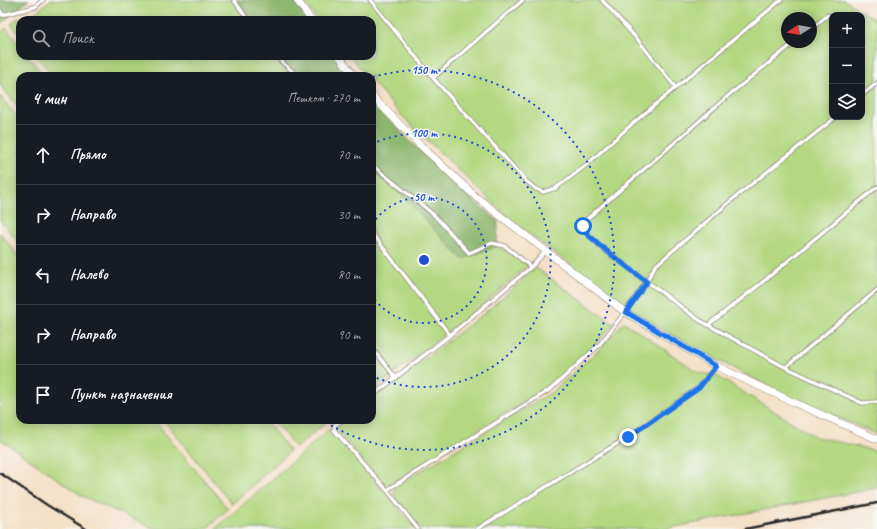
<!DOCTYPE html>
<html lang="ru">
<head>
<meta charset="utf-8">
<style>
	:root { --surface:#171b24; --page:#20242c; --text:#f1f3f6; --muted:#9ea1a6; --line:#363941 }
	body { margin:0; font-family:Caveat,sans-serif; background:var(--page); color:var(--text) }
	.controls { position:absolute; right:12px; top:12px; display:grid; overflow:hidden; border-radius:8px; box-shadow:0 2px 10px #0003 }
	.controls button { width:36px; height:36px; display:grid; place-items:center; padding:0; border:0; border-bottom:1px solid var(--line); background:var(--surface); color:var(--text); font:20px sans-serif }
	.compass { position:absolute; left:781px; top:12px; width:36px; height:36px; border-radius:50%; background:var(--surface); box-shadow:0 2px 10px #0003; rotate:259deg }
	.stop { position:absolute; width:12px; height:12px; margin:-9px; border:3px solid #1a73e8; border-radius:50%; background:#fff }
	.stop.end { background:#1a73e8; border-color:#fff; box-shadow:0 1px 4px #0008 }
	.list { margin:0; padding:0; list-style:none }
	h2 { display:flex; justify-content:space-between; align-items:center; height:52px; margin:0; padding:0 16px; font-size:17px }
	h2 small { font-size:13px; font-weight:400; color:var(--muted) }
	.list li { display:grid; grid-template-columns:26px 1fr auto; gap:12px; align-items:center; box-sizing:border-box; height:60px; padding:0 16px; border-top:1px solid var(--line) }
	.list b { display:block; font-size:15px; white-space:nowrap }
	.list em { font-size:13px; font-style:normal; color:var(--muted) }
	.icon { flex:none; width:22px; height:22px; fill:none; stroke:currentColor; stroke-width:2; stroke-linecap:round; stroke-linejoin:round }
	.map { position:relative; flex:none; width:877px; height:529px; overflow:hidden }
	.search { position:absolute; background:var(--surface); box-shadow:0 2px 10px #0003; left:16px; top:16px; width:360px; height:44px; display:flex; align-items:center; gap:10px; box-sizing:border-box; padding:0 14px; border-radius:12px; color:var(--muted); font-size:15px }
	.panel { position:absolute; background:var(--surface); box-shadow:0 2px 10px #0003; left:16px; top:72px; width:360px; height:352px; border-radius:12px }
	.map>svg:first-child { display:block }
	.green { fill:#b3d881; stroke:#6f8256; fill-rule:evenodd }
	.forest { fill:#8eb86f; stroke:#5c724d }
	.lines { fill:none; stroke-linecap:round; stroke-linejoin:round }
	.lane-casing { stroke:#908678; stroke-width:5 }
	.street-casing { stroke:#908678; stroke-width:8 }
	.lane { stroke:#fff; stroke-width:3.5 }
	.street { stroke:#fff; stroke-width:7 }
	.rail { stroke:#2b2b2b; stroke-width:2.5 }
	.route { stroke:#1a73e8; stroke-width:5 }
	.ring { fill:none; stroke:#1d4ed8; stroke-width:2; stroke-dasharray:2 4 }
	.centre { fill:#1d4ed8; stroke:#f6f6f2; stroke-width:2 }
	.ring-label { font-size:12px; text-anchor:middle; font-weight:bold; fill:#1d4ed8; stroke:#f6f6f2; stroke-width:3; stroke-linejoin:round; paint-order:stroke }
</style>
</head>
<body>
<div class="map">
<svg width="877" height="529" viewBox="0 0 877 529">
	<rect width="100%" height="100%" fill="#f6f6f2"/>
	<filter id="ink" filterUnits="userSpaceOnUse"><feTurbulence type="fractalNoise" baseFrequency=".025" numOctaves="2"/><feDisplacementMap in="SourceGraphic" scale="8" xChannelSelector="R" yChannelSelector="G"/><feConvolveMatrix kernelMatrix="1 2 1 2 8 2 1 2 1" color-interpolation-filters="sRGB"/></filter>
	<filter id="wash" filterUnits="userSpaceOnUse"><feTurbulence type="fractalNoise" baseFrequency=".012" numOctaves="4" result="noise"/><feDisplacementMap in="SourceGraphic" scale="16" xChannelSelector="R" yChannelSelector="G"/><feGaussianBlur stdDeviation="0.9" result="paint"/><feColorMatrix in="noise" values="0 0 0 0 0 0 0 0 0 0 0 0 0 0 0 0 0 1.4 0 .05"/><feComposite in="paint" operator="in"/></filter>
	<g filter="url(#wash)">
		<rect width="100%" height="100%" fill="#f4e0c6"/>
		<g class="green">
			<path d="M50,0h187l15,20h-232v15l-9,-11 7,-6 14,-2z"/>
			<path d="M303,0h541l33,21v413l-88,-37 -81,-42 -74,-42 -123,-93 -109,-104 -30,-35v-5h-5l-17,-20h22v-36h-54l-8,-10zM832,15h30v102h-30zM787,18h24v24h-24z"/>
			<path d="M6,28l14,18v10h8l16,20h-24v33l-20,-24v-52z"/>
			<path d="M37,56h242l14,20h-240z"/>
			<path d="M0,96l20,25v123l-20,-24z"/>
			<path d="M372,170l30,25 95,51 31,19 -42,37 -114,89z"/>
			<path d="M0,233l20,25v162h134l74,89 -22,20h-51l-73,-33 -82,-57z"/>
			<path d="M536,268l78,56 -25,27 -39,35 -165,101 -50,-59 10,-8h27v-20l115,-89z"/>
			<path d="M624,322l75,51 16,2 101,62 61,14v37l-213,41h-243l-28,-35 4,-9 155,-93 50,-45z"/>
			<path d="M164,420h101l25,31 -58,53z"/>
			<path d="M273,420h49l3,3 -29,25z"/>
			<path d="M330,429l86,100h-201z"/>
		</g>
		<g class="forest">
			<path d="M0,0h29l-29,24z"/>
			<path d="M237,0h56l15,20h-56z"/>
			<path d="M279,56h55l15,20h-56z"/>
			<path d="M372,101l39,41 48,47 39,32 -1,25 -35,13 -60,-64 -30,-25z"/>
		</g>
	</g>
	<g filter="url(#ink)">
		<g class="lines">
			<defs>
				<g id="lane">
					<path d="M234,0l14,20"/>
					<path d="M370,0l63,78 93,103 10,8 7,3 13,-4 29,-22 47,-42 149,-124"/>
					<path d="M602,0l36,40 38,48"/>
					<path d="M0,10l2,5 33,-8 8,-7"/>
					<path d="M811,29l17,-14"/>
					<path d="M795,42l-66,53 -141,123 -5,8 3,7 21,19 92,68 82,45 81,38 15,-1"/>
					<path d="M275,56l23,20"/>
					<path d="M433,78l90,-78"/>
					<path d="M862,95l15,-12"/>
					<path d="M372,165l61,49 36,39 23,-10 13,3 26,21"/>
					<path d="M372,233l78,102"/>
					<path d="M708,325l51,-40 118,-98"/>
					<path d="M372,348l24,30"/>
					<path d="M786,367l91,-77"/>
					<path d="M372,396l78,-61 81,-68 15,-16"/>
					<path d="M342,420l-7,5 -1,5 53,60 31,39"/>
					<path d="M387,490l164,-101 49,-45 25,-32 22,-31 8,-15 78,-67 103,-82"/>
					<path d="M477,529l151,-92 71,-50 17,-21"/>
				</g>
				<g id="street">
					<path d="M297,0l14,20"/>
					<path d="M339,56l15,20"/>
					<path d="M372,96l45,46 59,55 149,115 91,54 77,36 84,37"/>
				</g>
			</defs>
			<use href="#lane" class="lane-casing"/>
			<use href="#street" class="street-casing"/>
			<use href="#lane" class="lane"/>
			<use href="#street" class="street"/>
			<g class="rail">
				<path d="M0,473l47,32 39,24"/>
				<path d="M745,529l132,-26"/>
			</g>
		</g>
	</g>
	<g class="lines" filter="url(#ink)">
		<path class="route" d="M583,226l3,7 22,19 39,30 -21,30 90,54 -17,22 -71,49"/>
	</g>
	<g class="ring">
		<path d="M372 224A63 63 0 1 1 372 296"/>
		<path d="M372 144A127 127 0 1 1 372 376"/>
		<path d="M373 77A190 190 0 1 1 322 420"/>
	</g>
	<circle cx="424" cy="260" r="6" class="centre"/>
	<g class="ring-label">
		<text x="424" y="74">150 m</text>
		<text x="424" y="137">100 m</text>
		<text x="424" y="201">50 m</text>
	</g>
</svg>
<div class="controls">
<button>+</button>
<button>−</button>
<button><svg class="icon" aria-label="layers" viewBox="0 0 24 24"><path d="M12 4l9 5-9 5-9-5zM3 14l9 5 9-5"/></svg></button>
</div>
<svg class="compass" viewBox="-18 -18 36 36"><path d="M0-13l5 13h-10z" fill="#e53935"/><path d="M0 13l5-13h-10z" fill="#9ea1a6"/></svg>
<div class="stop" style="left:583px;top:226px"></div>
<div class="stop end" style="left:628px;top:437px"></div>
<div class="search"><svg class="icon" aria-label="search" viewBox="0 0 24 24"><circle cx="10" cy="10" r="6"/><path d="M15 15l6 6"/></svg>Поиск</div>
<section class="panel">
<h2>4 мин<small>Пешком · 270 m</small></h2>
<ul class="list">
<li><svg class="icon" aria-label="ahead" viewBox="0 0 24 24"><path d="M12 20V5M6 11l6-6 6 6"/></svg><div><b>Прямо</b></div><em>70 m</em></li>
<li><svg class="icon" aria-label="right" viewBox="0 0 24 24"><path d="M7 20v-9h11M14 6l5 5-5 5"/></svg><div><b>Направо</b></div><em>30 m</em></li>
<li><svg class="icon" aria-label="left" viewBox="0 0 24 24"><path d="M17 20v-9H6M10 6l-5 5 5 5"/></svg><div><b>Налево</b></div><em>80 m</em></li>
<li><svg class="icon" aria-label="right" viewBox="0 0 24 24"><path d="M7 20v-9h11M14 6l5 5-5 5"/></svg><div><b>Направо</b></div><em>90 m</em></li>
<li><svg class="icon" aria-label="arrive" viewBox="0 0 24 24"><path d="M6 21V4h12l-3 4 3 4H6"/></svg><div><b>Пункт назначения</b></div></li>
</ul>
</section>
</div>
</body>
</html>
